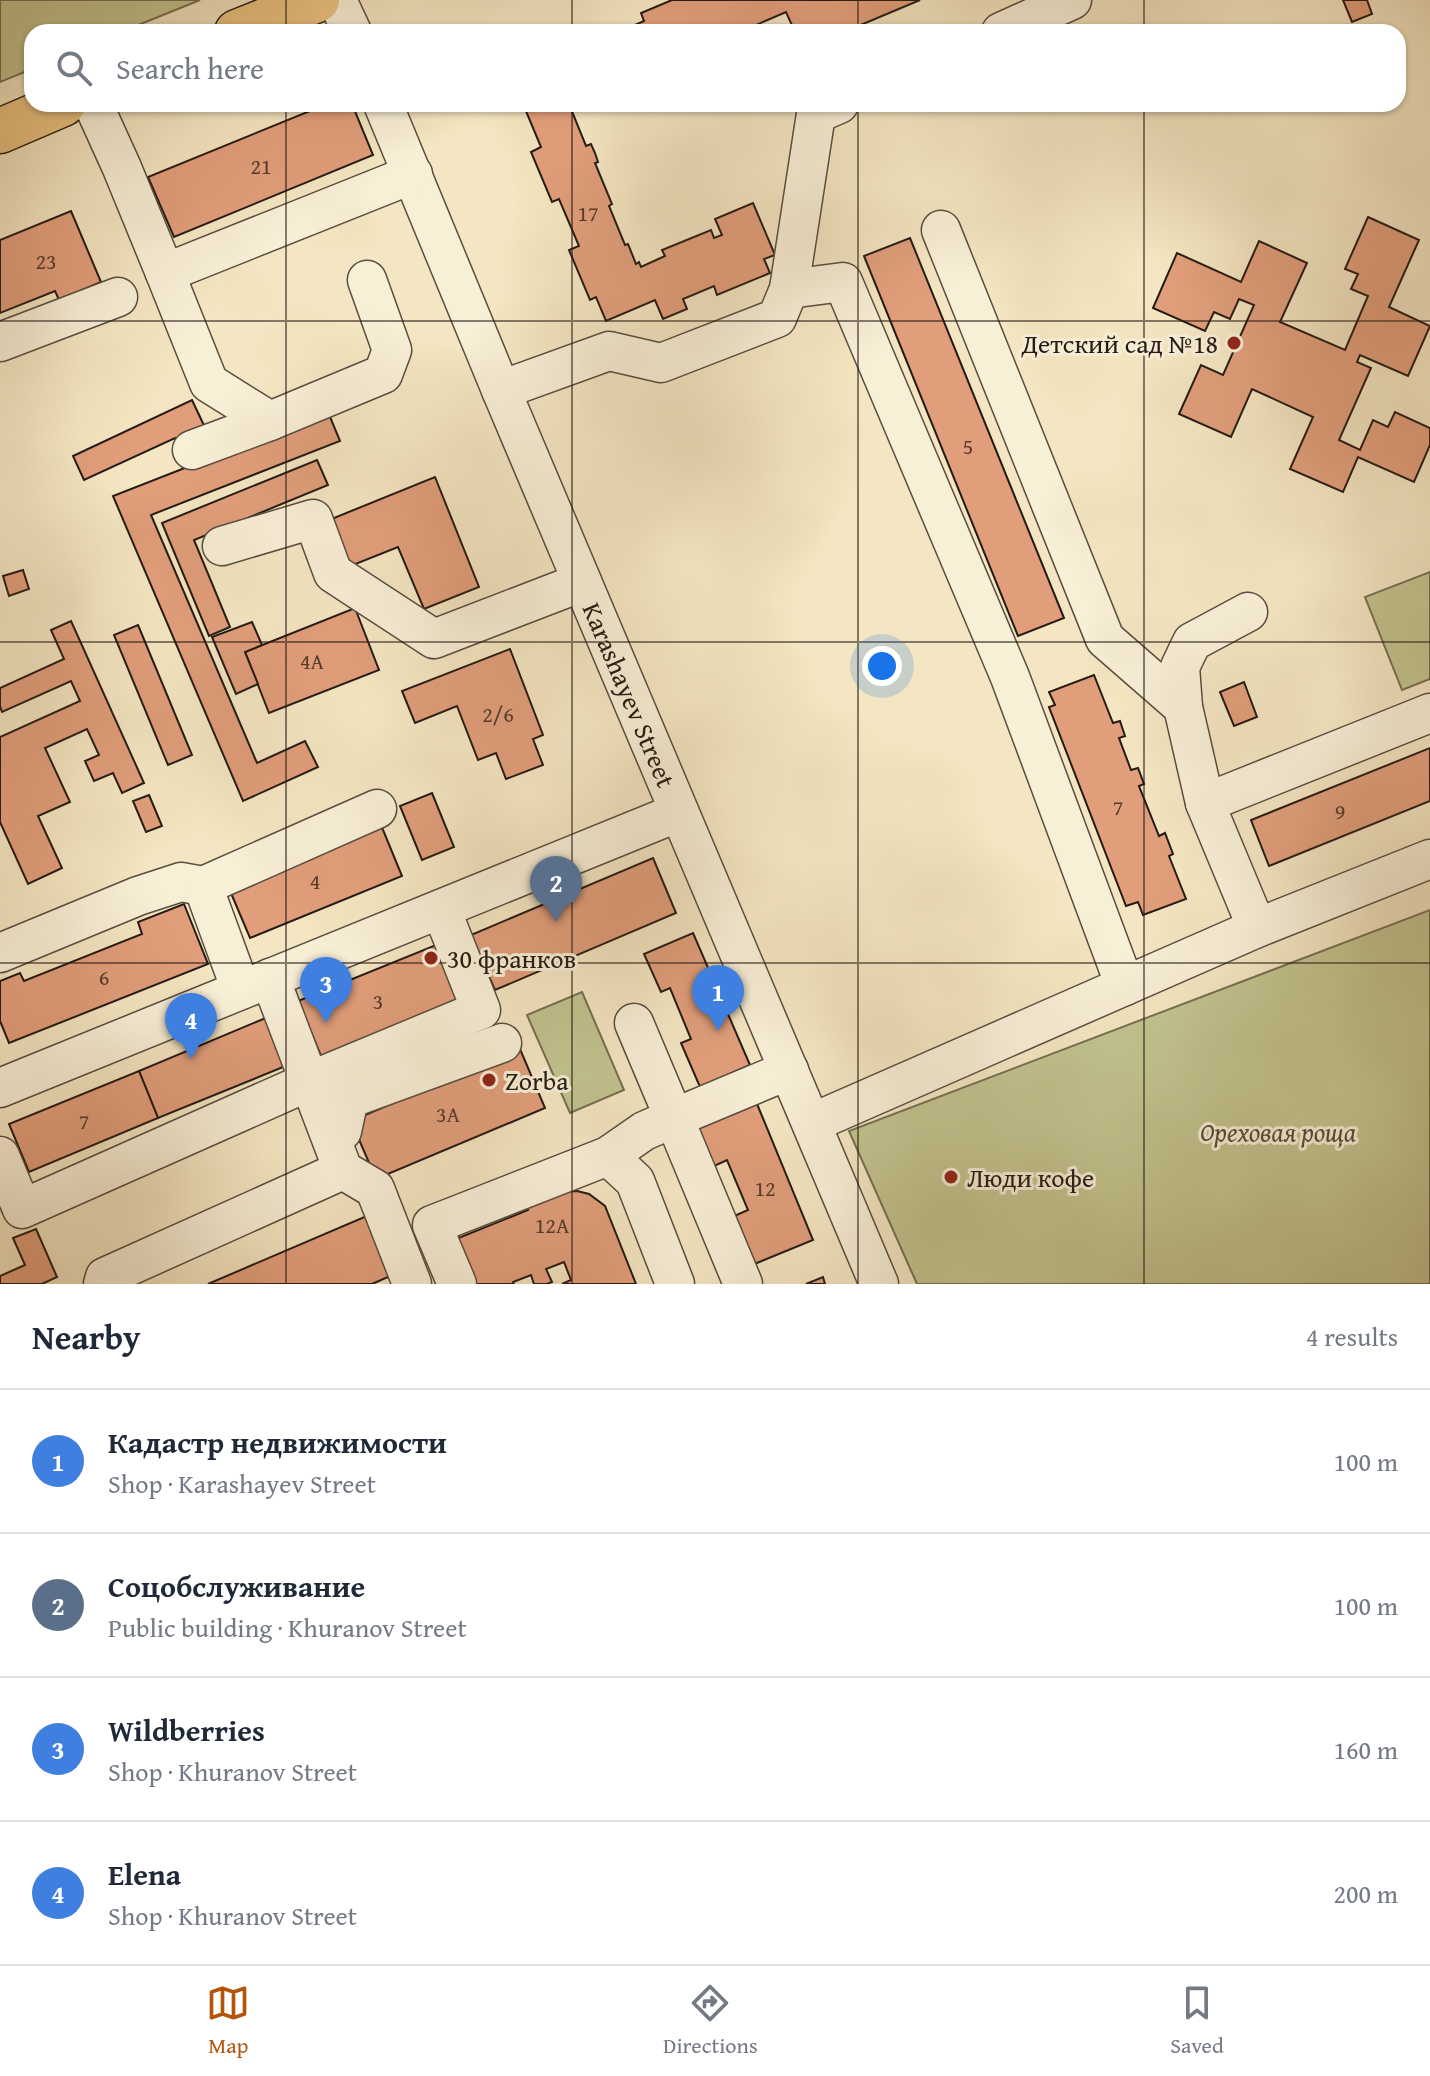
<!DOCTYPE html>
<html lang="en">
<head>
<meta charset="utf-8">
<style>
	:root { --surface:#fff; --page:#f6f6f7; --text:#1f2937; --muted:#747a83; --line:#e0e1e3; --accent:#b45309 }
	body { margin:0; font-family:"Gentium Book Plus",serif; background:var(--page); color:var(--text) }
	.you { position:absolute; left:882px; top:666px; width:28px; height:28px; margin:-20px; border:6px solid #fff; border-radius:50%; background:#1a73e8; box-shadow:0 0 0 12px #1a73e833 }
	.badge { display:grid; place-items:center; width:52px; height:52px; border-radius:50%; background:var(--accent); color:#fff; font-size:26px; font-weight:700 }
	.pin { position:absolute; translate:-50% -66px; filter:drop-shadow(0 2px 4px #0008) }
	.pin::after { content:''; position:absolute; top:42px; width:28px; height:24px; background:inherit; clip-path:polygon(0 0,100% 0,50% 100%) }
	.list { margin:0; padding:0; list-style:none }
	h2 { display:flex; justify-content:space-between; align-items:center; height:104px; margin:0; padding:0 32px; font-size:34px }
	h2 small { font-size:26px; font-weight:400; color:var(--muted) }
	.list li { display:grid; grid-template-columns:52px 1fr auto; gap:24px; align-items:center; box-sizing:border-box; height:144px; padding:0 32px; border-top:2px solid var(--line) }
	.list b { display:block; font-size:30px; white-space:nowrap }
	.list p { margin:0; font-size:26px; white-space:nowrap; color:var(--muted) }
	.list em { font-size:26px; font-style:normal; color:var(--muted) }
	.icon { flex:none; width:44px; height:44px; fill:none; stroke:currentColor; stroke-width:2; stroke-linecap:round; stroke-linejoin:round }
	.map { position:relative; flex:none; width:1430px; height:1284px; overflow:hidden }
	.search { position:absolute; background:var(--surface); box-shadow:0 2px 6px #0004; left:24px; right:24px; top:24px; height:88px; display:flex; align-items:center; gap:20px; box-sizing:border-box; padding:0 28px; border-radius:24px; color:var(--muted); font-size:30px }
	.sheet { height:680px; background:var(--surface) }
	nav { display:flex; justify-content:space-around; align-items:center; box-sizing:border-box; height:112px; border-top:2px solid var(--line); background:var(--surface); font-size:22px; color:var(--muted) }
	nav a { display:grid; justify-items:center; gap:4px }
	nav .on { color:var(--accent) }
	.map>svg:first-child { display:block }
	.green { fill:#c2c38f; stroke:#746e52; stroke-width:2 }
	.building { fill:#e19e7b; stroke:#251a14; stroke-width:2 }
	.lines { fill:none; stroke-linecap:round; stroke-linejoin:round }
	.minor-casing { stroke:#594d40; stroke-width:41 }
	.major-casing { stroke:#251a14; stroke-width:47 }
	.minor { stroke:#f8efd7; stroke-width:38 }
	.major { stroke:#eac381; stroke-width:44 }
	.grid { fill:none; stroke:#251a14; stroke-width:2; stroke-opacity:0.55 }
	.poi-dot { fill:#8f2418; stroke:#f8efd7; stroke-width:3 }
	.labels { text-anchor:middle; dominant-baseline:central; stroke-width:6; stroke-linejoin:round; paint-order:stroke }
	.number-label { font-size:22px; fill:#543b2e }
	.poi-label { font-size:26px; fill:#251a14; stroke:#f8efd7; text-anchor:start }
	.street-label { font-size:26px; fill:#251a14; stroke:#f8efd7 }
	.park-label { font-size:26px; font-style:italic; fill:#544d39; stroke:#f8efd7 }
</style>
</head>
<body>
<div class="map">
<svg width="1430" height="1284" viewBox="0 0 1430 1284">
	<rect width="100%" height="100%" fill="#f4e6c2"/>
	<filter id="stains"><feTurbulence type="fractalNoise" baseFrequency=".0025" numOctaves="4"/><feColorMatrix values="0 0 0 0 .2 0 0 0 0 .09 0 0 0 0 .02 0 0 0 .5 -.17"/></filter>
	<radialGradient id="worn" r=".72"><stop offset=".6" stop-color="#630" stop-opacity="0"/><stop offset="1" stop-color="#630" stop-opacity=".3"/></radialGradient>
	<g class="green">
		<path d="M0,0h200l-79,32h-89v37l-32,13z"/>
		<path d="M1430,572v107l-28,11 -37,-93z"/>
		<path d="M1430,910v374h-513l-68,-153z"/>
		<path d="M582,992l42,98 -54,23 -43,-98z"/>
	</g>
	<g class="building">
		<path d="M672,0h248l-76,32h-49l-9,-20 -30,13 2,7h-139l25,-11 -3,-8z"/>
		<path d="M1343,0h24l5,14 -20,8z"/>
		<path d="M1131,25l4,7h-20z"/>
		<path d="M327,104h25l21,51 -199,82 -26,-60z"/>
		<path d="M523,104h46l17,42 5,-2 4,9 3,9 -3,1 17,41 -3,2 16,39 3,-1 8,20 3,-2 2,5 24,-11 -3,-6 49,-20 3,8 8,-3 -7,-16 38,-16 22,52 -11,4 6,14 -53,22 -3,-9 -31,13 4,10 -24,10 -8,-19 -49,21 -10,-24 -6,3 -21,-50 10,-4 -20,-47 -7,3 -21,-50 10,-5z"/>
		<path d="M71,211l30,71 -42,18 -4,-9 -55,22v-73z"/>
		<path d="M1368,217l51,23 -30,67 41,19 -22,50 -48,-21 -3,7 14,6 -32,72 21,10 13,-30 15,7 7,-15 35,16v17l-16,37 -56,-25 -15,35 -53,-23 23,-52 -61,-28 -21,48 -52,-23 22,-49 22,10 31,-70 -15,-6 -9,20 -16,-7 -9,19 -52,-23 24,-55 64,29 18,-41 48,22 -27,59 65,28 23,-54 -17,-7 7,-15 -13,-5z"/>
		<path d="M910,238l154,380 -46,18 -154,-380z"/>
		<path d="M192,400l17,36 -29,13 -5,-11 -91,42 -11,-24z"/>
		<path d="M328,412l12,29 -189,74 106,248 48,-22 13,26 -75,34 -130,-305z"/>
		<path d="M317,460l11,25 -134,55 36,87 -21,9 -47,-113z"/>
		<path d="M435,477l44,110 -55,22 -26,-62 -50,20 -19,-47z"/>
		<path d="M23,570l6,19 -20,7 -6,-20z"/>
		<path d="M355,608l24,62 -110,43 -24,-61z"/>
		<path d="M71,621l73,162 -22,10 -9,-20 -19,8 -9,-20 14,-6 -12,-26 -42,19 25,54 -32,14 24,52 -34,16 -28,-62v-85l80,-36 -9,-20 -69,31 -2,-6v-18l64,-29 -13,-29z"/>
		<path d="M252,622l10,23 -17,7 13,32 -22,10 -24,-57z"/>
		<path d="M138,625l54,130 -24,10 -54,-130z"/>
		<path d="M510,649l33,86 -10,4 10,26 -37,14 -10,-26 -18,7 -21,-54 -42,17 -13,-32z"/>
		<path d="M1094,675l19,48 7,-2 5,15 -6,2 12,32 7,-2 6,16 -5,2 20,50 6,-3 8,21 -4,2 17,43 -43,16 -5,-13 -12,4 -77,-199 6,-2 -6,-13z"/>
		<path d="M1244,682l13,35 -23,9 -14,-34z"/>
		<path d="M1430,748v53l-161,65 -18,-46z"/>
		<path d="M432,793l22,54 -32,13 -22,-54z"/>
		<path d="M149,795l13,31 -16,6 -13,-31z"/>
		<path d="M381,825l21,51 -152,62 -22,-52z"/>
		<path d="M653,858l23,55 -181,77 -24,-55z"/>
		<path d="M184,904l24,60 -199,79 -9,-22v-40l20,-8 4,8 118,-47 -4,-12z"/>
		<path d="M693,933l57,132 -50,22 -19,-44 10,-4 -21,-51 -9,4 -17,-38z"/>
		<path d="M436,945l22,55 -137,56 -23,-55z"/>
		<path d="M268,1017l20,48 -130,53 -19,-47z"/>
		<path d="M520,1049l25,59 -169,71 -25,-58z"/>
		<path d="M139,1071l19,47 -129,54 -20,-48z"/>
		<path d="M753,1094l60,146 -61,25 -20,-48 16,-7 -21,-50 -15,7 -20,-47z"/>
		<path d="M577,1191l12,3 16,12 31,78h-74l9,-4 -7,-18 -18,7 6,13 -5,2h-13l-3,-9 -18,7 1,2h-40l-18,-45 72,-29 -2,-4 36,-14z"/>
		<path d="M369,1215l26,59 -23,10h-164z"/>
		<path d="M36,1229l21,48 -15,7h-42v-8l25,-11 -12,-27z"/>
		<path d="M823,1277l2,7h-19z"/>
	</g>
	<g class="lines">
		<defs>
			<g id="minor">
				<path d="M337,0l15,32"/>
				<path d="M1001,32l71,-32"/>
				<path d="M93,104l29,64 43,105"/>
				<path id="s1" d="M383,104l118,286 378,894"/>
				<path d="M941,230l164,409 78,68"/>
				<path d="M367,280l25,70 -9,24 -113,47 -61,-38 -44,-110 248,-99"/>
				<path d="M789,289l54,-7 167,395 115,309"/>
				<path d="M0,342l118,-45"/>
				<path d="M501,390l108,-39 52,12 116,-45 12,-29 27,-175 23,-10"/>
				<path d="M192,450l78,-29"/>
				<path d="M222,546l91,-27 20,54 101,66 148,-57"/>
				<path d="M1205,803l-22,-96 -3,-40 12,-25 56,-30"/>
				<path d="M1257,928l-52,-125 225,-90"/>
				<path d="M0,953l138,-57 43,-14 22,4"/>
				<path d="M270,978l73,192 32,19 37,95"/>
				<path d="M241,990l-38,-104 174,-77"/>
				<path d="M634,1023l40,95 115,-48"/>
				<path d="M0,1088l679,-276"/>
				<path d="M812,1123l445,-195 173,-69"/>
				<path d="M332,1140l10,-9 7,-32 153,-56"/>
				<path d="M0,1156l22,53 288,-128 171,-71 -40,-101"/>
				<path d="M608,1156l27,25 40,103"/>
				<path d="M103,1284l2,-7 238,-107"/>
				<path d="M457,1284l-25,-59 176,-69 36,-25 30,-13 69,166"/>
			</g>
			<g id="major">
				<path d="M237,32l80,-32"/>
				<path d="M0,131l63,-27"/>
			</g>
		</defs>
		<use href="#minor" class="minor-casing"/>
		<use href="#major" class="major-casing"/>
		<use href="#minor" class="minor"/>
		<use href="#major" class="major"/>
	</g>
	<path class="grid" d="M286,0v32M572,0v32M858,0v32M1144,0v32M286,104v1180M572,104v1180M858,104v1180M1144,104v1180M0,321h1430M0,642h1430M0,963h1430"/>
	<g class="poi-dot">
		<circle cx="1234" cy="343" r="8"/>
		<circle cx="431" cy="958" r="8"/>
		<circle cx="489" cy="1080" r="8"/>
		<circle cx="951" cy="1177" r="8"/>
	</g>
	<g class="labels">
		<g class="number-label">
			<text x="261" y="166">21</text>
			<text x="588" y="213">17</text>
			<text x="46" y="261">23</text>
			<text x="968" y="446">5</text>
			<text x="312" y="661">4А</text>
			<text x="498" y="714">2/6</text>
			<text x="1118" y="807">7</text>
			<text x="1340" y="811">9</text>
			<text x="315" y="881">4</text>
			<text x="104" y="977">6</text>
			<text x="378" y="1001">3</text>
			<text x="448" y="1114">3А</text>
			<text x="84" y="1121">7</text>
			<text x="765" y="1188">12</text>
			<text x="552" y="1225">12А</text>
		</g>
		<g class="poi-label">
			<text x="1218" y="343" text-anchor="end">Детский сад №18</text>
			<text x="447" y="958">30 франков</text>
			<text x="505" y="1080">Zorba</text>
			<text x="967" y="1177">Люди кофе</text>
		</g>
		<g class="street-label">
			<text stroke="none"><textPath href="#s1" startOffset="640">Karashaуev Street</textPath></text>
		</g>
		<g class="park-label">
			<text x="1278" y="1131">Ореховая роща</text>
		</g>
	</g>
	<rect width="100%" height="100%" filter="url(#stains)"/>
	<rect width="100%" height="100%" fill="url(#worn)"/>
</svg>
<div class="you"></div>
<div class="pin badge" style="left:718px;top:1031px;background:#3f7fe0">1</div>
<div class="pin badge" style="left:556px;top:922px;background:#5c6f8a">2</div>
<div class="pin badge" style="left:326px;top:1023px;background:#3f7fe0">3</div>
<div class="pin badge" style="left:191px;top:1059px;background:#3f7fe0">4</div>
<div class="search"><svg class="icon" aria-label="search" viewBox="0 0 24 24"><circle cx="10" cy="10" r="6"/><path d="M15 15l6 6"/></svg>Search here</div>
</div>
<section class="sheet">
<h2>Nearby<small>4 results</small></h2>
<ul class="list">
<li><span class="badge" style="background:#3f7fe0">1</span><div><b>Кадастр недвижимости</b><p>Shop · Karashaуev Street</p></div><em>100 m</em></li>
<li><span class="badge" style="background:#5c6f8a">2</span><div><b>Соцобслуживание</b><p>Public building · Khuranov Street</p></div><em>100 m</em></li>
<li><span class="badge" style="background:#3f7fe0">3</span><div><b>Wildberries</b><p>Shop · Khuranov Street</p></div><em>160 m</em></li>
<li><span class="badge" style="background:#3f7fe0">4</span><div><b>Elena</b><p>Shop · Khuranov Street</p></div><em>200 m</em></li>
</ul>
</section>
<nav>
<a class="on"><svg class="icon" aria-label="map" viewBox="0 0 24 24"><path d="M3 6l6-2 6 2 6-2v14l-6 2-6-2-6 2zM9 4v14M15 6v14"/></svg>Map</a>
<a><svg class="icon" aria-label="directions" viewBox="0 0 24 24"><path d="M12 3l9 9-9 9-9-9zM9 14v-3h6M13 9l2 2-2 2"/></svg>Directions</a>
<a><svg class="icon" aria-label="saved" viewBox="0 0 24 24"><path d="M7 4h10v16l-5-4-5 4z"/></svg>Saved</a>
</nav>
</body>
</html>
